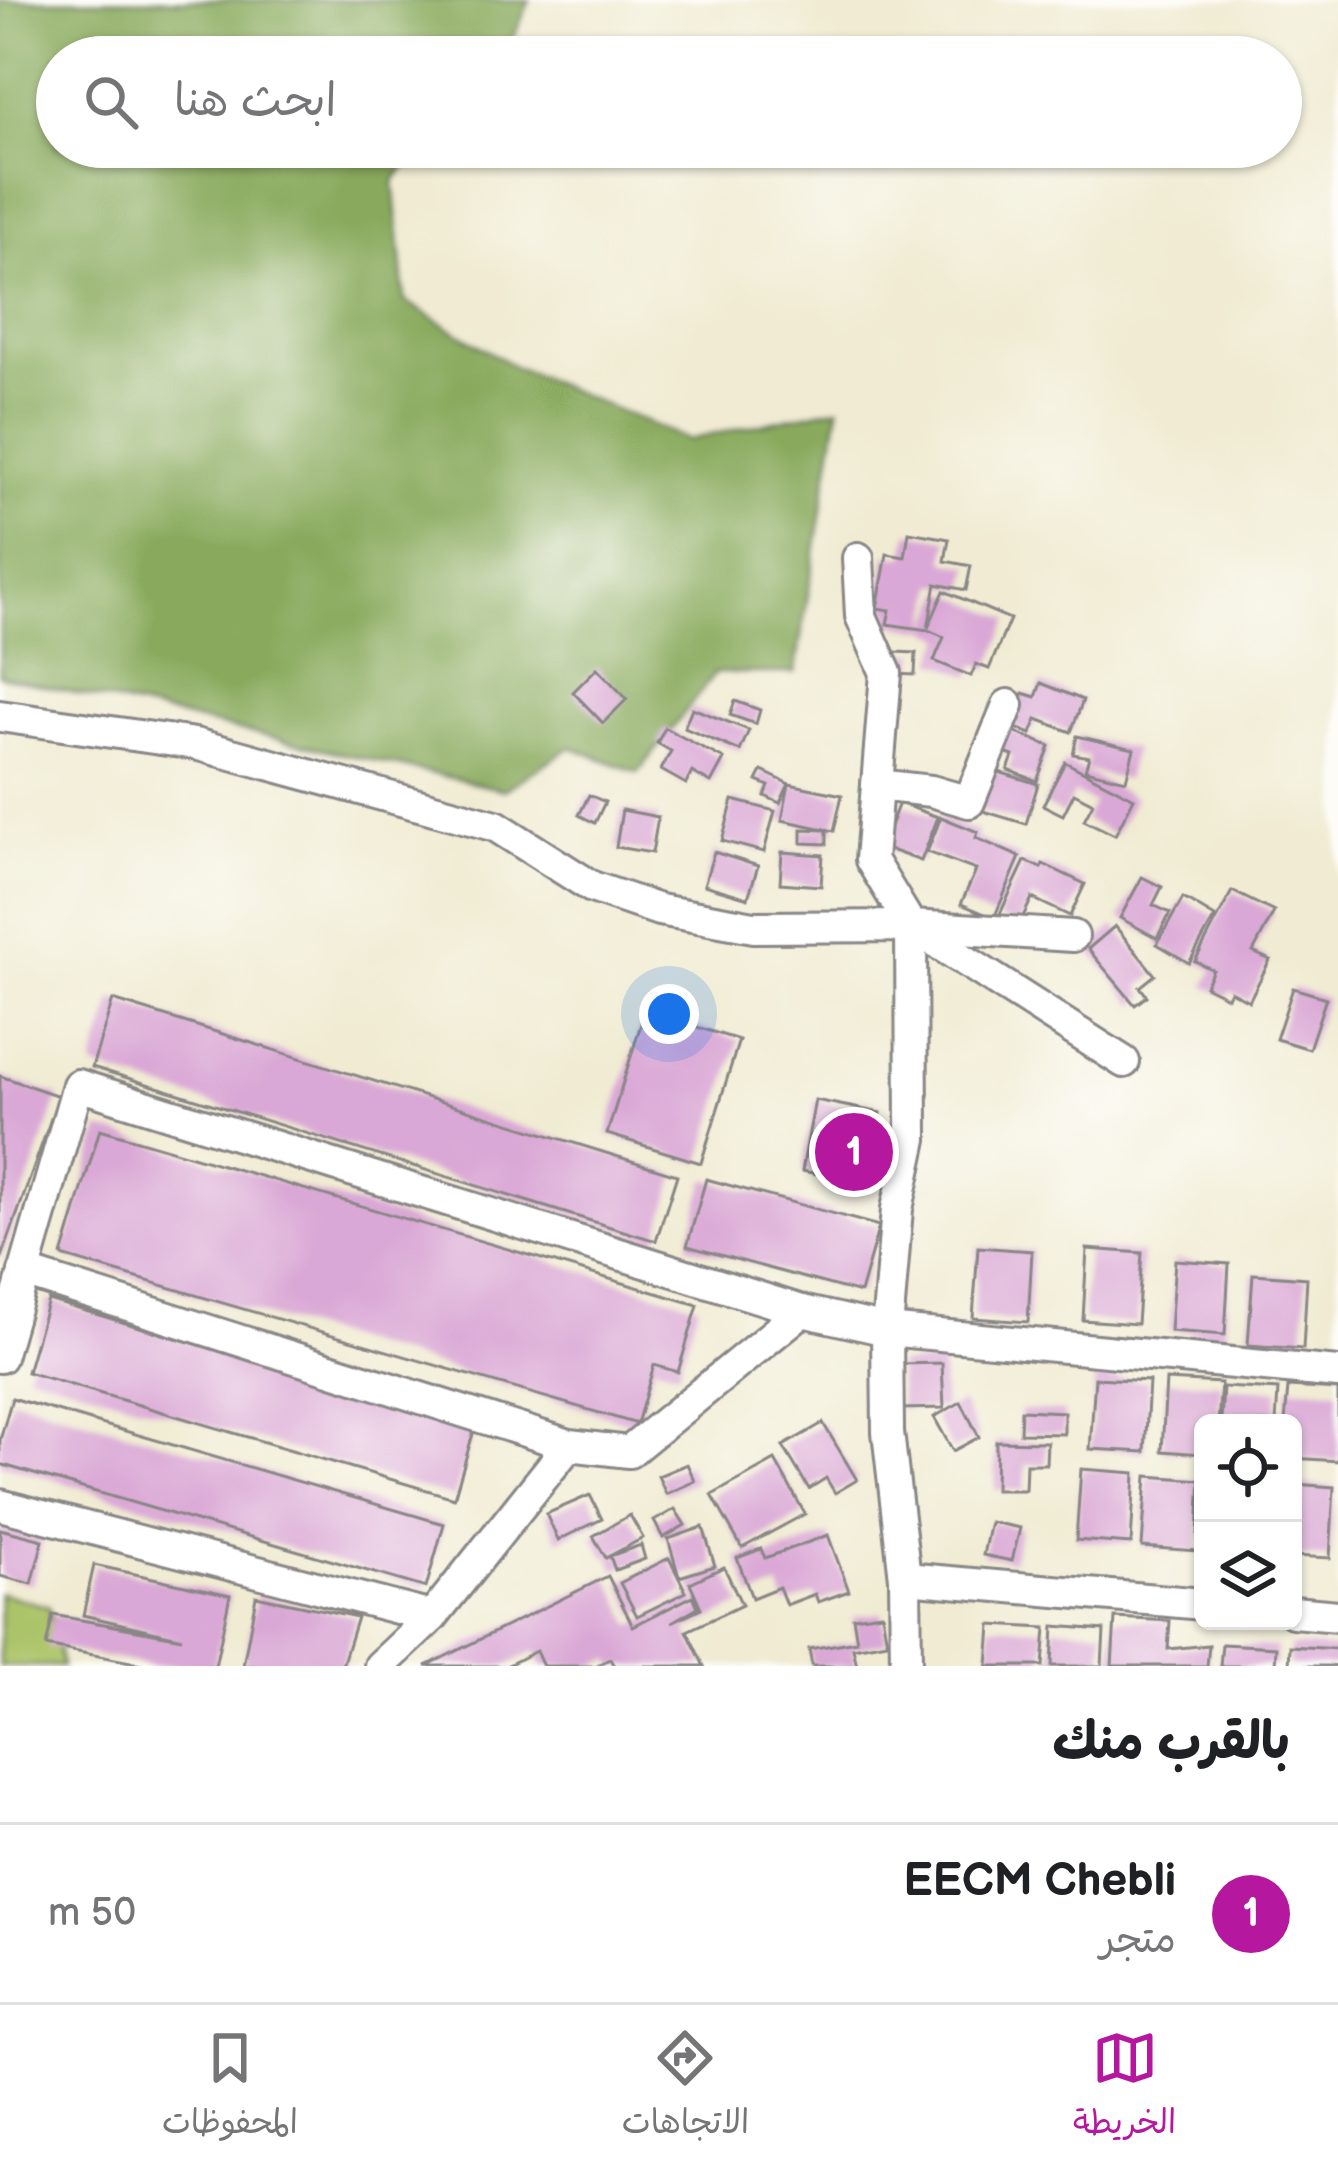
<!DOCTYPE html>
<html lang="ar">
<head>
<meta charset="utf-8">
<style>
	:root { --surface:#fff; --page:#f2f2f2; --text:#202124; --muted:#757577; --line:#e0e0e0; --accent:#b5179e }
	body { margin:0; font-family:"Balsamiq Sans","Playpen Sans Arabic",sans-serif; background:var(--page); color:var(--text); direction:rtl }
	.controls { position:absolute; right:36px; bottom:36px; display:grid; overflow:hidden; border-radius:18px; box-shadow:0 3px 9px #0004 }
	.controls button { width:108px; height:108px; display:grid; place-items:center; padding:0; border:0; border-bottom:3px solid var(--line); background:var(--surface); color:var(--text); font:60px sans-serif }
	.you { position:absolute; left:669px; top:1014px; width:42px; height:42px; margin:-30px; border:9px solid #fff; border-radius:50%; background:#1a73e8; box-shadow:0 0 0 18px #1a73e833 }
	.badge { display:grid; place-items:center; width:78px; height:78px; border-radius:50%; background:var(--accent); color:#fff; font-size:39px; font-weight:700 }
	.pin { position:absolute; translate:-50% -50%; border:6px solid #fff; box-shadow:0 3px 12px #0006 }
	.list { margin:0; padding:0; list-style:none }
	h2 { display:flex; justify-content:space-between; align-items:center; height:156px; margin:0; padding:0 48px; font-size:51px }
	h2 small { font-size:39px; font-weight:400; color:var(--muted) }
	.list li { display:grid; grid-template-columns:78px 1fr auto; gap:36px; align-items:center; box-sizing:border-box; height:180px; padding:0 48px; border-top:3px solid var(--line) }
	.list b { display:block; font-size:45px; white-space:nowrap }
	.list p { margin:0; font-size:39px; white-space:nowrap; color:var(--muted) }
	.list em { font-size:39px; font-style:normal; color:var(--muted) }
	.icon { flex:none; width:66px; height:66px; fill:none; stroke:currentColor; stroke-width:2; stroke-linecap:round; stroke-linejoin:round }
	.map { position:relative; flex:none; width:1338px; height:1666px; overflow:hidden; direction:ltr }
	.search { position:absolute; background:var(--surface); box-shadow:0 3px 9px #0004; left:36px; right:36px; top:36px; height:132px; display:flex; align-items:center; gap:30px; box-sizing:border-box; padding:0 42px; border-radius:66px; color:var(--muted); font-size:45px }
	.sheet { height:336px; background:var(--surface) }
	nav { display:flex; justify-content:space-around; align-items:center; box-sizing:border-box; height:168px; border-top:3px solid var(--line); background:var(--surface); font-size:33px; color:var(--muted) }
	nav a { display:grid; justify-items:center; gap:6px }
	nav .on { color:var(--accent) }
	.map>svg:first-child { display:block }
	.green { fill:#acc469; stroke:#677352; stroke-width:3 }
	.forest { fill:#89aa5d; stroke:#56664c; stroke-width:3 }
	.building { fill:#daa8d6 }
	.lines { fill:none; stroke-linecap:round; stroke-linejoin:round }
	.street-casing { stroke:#898686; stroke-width:36 }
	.street { stroke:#fff; stroke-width:30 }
</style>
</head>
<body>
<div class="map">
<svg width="1338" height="1666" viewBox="0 0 1338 1666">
	<rect width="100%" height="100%" fill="#fdfcf7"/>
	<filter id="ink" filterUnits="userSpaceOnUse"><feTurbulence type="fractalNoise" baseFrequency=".00833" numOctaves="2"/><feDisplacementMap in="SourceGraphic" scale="24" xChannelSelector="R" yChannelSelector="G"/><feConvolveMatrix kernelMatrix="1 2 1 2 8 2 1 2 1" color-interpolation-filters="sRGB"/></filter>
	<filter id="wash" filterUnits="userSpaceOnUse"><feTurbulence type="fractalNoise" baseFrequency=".004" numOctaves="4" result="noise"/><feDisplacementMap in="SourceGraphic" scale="48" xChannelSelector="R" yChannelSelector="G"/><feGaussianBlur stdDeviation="2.7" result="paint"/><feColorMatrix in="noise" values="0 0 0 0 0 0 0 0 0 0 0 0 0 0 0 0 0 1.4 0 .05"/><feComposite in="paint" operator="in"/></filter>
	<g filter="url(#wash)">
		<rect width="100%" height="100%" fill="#f0ebd2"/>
		<path class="green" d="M0,1593l49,14 13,59h-62z"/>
		<path class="forest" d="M0,0h530l-15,34 -19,23h-439v90h365l-28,34 11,120 110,66 173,73 151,-33 -44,266h-80l-77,100 -67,-26 -67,43 -504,-114z"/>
		<g id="blocks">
			<g class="building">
				<path d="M909,532l40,7 -4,22 26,5 -5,24 -30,-6 -8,44 16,-37 66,28 -21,50 -13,-5 -5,12 -37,-15 10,-24 -16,-7 -41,-6 3,-14 -13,-2 10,-54 18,3z"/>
				<path d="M895,652l21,1 -1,22 -21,-1z"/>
				<path d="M597,668l30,31 -24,24 -30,-31z"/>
				<path d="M1041,683l42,17 -12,32 -34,-13 -6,15 -21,-8 13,-33 13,4z"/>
				<path d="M735,701l25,9 -4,14 -26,-9z"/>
				<path d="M692,708l57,22 -9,21 -56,-23z"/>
				<path d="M665,728l59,31 -13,24 -19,-11 -6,12 -25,-14 10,-19 -14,-8z"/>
				<path d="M1006,729l44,17 -13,35 -29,-11 5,-14 -14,-5z"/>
				<path d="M1077,736l57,13 -8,31 -41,-10 4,-13 -16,-3z"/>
				<path d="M1065,762l69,36 -19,37 -31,-15 9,-17 -19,-10 -11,22 -20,-10z"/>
				<path d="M989,769l49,15 -12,40 -50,-15z"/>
				<path d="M762,771l27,13 -9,19 -15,-7 4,-10 -12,-5z"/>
				<path d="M789,784l53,11 -8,36 -52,-11z"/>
				<path d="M589,795l16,7 -10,21 -16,-8z"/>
				<path d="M733,800l42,11 -11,41 -42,-11z"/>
				<path d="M899,803l39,14 -17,44 -39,-14z"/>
				<path d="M622,810l36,7 -6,36 -36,-6z"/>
				<path d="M941,817l37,15 -2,6 44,19 -26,61 -33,-14 15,-34 -49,-18z"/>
				<path d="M802,829l25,1v14l-25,-1z"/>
				<path d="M714,852l44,14 -10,32 -44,-13z"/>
				<path d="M782,852l41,3 -2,31 -41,-3z"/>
				<path d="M1025,861l16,7 2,-4 42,20 -15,32 -38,-18 -14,29 -20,-9z"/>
				<path d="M1142,877l20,10 -9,18 17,8 -13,25 -37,-20z"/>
				<path d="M1232,891l42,21 -21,40 17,8 -21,41 -19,-10 -3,6 -22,-11 8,-16 -18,-9z"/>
				<path d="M1183,898l32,19 -26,46 -32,-19z"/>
				<path d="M1115,926l40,49 -15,12 7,9 -12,9 -47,-56z"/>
				<path d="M1293,988l33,10 -17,51 -33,-10z"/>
				<path d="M113,1000l564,175 -21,66 -564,-174z"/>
				<path d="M645,1011l94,29 -38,123 -94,-29z"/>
				<path d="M0,1076l59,20 -58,164h-1z"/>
				<path d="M815,1100l66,13 -14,70 -65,-12z"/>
				<path d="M100,1129l598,176 -20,67 -24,-7 -17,59 -575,-168z"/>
				<path d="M706,1179l173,47 -19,67 -173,-47z"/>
				<path d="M978,1247l54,4 -4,71 -55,-4z"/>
				<path d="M1087,1249l55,4 -5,71 -54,-4z"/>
				<path d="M1175,1260l54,4 -4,71 -55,-4z"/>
				<path d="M1253,1274l54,4 -4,71 -55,-4z"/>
				<path d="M48,1300l427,127 -21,71 -427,-126z"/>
				<path d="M942,1363l2,45 -44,1 -2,-45z"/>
				<path d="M1095,1378l54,3 -4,71 -55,-3z"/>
				<path d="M1166,1380l55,3 -3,40h-15v31l-41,-3z"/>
				<path d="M1223,1387l55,3 -2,33h-55z"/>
				<path d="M1288,1387l50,3v71l-45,-3v-35h-8z"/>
				<path d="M12,1398l432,126 -18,64 -426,-124v-24z"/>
				<path d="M961,1402l18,35 -26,14 -19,-34z"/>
				<path d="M1021,1410l43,2v22l-44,-1z"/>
				<path d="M823,1423l34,57 -22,13 -9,-15 -17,11 -26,-43z"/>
				<path d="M996,1441l51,1 -1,22h-20l-1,26h-30z"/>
				<path d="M775,1460l30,54 -63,34 -30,-53z"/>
				<path d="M687,1464l8,17 -29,13 -8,-18z"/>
				<path d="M1081,1469l54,4 -4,71 -55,-4z"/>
				<path d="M1147,1476l54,4 -4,71 -55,-4z"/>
				<path d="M1293,1484l41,3 -4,71 -37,-2z"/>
				<path d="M590,1495l12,24 -44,21 -12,-26z"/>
				<path d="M675,1509l10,16 -22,13 -9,-17z"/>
				<path d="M630,1515l13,23 -37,20 -13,-22z"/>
				<path d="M990,1522l30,6 -8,33 -29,-6z"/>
				<path d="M703,1527l12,39 -36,11 -11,-38z"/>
				<path d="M0,1529l43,11 -11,44 -32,-8z"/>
				<path d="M828,1535l21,56 -31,11 -3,-8 -29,11 -7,-18 -27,11 -15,-40 24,-9 4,9z"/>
				<path d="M641,1545l4,14 -30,11 -5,-14z"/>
				<path d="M669,1558l17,34 -49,24 -17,-33z"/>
				<path d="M94,1565l136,30 -15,71h-63l-106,-20 7,-31 129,23 -99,-23z"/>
				<path d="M724,1567l18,38 -55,26 17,35h-90l-4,-7 -15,7h-52l-7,-15 -30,15h-80l182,-90 25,50 60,-30 5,11 -26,15 29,-14 -11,-25z"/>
				<path d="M256,1596l101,21 -15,49h-99z"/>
				<path d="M882,1613l5,29 -34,6 4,18h-45l-3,-17 48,-8 -4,-24z"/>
				<path d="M1115,1618l55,3 -2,28 41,-4 -2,21h-95z"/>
				<path d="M991,1625l55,3 -3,38h-55z"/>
				<path d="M1054,1626l50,4 -2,36h-50z"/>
				<path d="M1222,1644l54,3 -1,19h-55z"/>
				<path d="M1290,1646l48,3v17h-49z"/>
			</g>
		</g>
	</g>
	<g filter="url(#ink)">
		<use href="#blocks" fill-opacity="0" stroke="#898686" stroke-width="3"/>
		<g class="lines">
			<defs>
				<g id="street">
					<path d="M858,558l3,58 25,57 -15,187 40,66 1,213 -15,70 -10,121 1,102 17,146 1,88"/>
					<path d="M0,716l195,28 301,82 96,61 67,23 95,17 157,-1 213,136"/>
					<path d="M877,785l54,6 38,11 39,-97"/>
					<path d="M912,926l161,10"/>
					<path d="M24,1272l545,173 60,7 173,-141"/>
					<path d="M0,1357l78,-272 724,226 85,19 451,43"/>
					<path d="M0,1505l432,112"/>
					<path d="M905,1578l298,26"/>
					<path d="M1293,1612l45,4"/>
					<path d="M380,1666l52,-49 137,-172"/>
				</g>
			</defs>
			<use href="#street" class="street-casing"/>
			<use href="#street" class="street"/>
		</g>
	</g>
</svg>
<div class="controls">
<button><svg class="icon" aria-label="locate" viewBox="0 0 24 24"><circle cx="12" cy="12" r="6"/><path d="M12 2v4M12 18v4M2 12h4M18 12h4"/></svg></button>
<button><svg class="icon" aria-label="layers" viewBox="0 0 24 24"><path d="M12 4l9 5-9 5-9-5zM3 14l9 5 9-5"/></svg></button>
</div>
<div class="you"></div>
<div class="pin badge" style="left:854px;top:1152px">1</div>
<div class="search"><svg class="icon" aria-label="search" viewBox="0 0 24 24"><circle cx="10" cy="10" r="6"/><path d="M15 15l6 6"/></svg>ابحث هنا</div>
</div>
<section class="sheet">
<h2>بالقرب منك<small></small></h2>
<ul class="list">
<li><span class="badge">1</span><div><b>EECM Chebli</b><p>متجر</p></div><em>50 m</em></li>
</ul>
</section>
<nav>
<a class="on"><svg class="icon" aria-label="map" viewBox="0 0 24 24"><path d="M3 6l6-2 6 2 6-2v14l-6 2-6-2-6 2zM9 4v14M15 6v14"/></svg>الخريطة</a>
<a><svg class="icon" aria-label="directions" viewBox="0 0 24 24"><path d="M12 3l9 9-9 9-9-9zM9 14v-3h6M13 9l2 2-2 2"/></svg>الاتجاهات</a>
<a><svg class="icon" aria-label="saved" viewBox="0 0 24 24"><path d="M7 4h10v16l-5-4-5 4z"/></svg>المحفوظات</a>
</nav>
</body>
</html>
